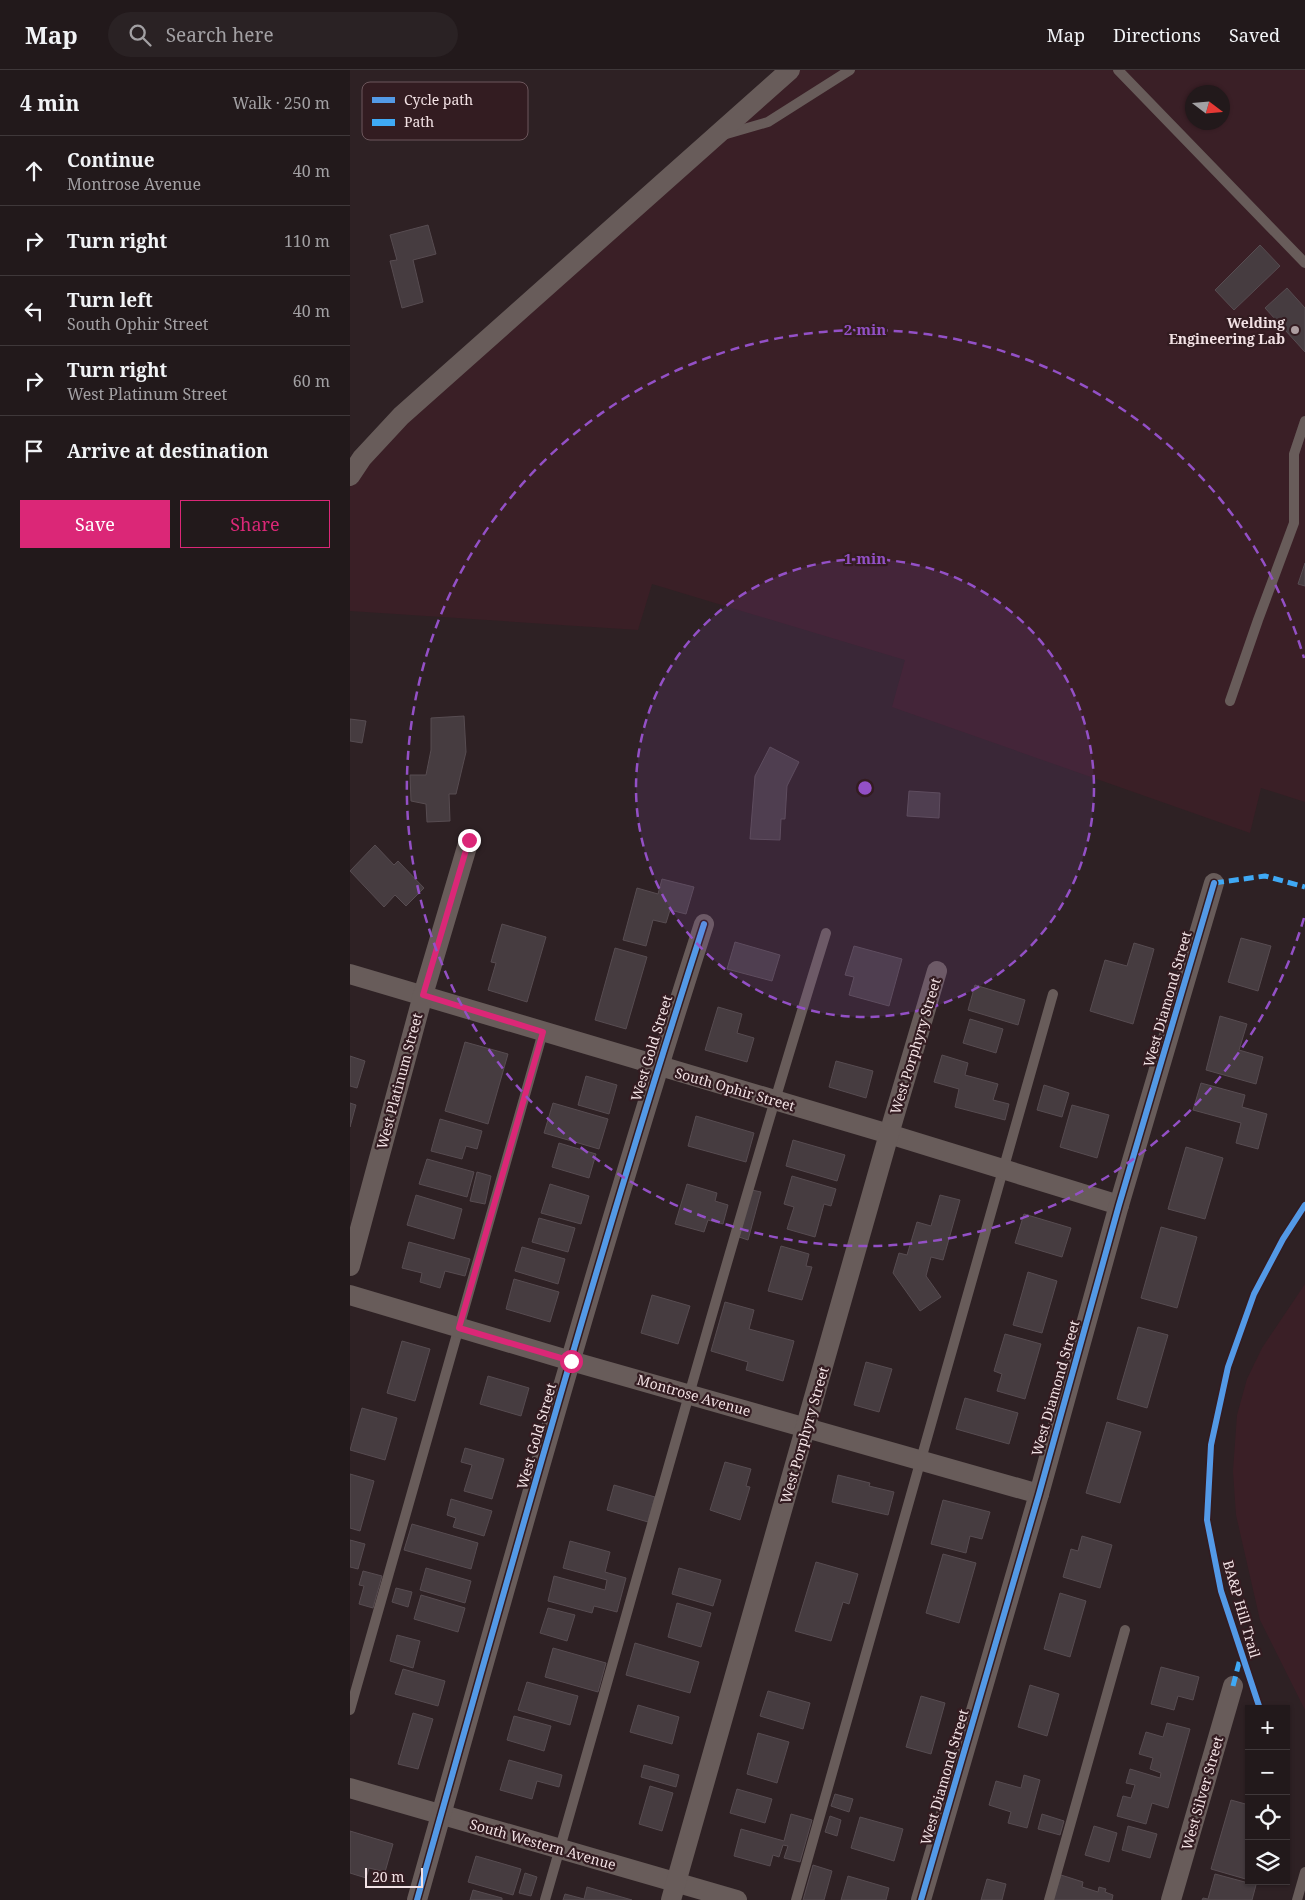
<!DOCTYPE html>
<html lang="en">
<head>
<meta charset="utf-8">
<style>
	:root { --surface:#22191b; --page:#2a2224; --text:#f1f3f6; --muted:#a2a0a3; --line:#3f383a; --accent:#db2777 }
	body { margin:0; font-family:"Noto Serif",serif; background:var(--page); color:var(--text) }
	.controls { position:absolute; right:15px; bottom:15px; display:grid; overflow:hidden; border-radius:0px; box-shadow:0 1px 4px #0004 }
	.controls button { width:45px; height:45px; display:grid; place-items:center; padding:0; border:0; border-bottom:1px solid var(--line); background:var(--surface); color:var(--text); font:25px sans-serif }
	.compass { position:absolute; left:835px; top:15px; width:45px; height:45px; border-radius:50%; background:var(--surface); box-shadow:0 1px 4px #0004; rotate:106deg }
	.scale { position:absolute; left:15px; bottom:12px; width:58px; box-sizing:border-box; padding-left:5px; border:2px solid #f2e1e4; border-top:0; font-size:14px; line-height:18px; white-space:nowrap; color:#f2e1e4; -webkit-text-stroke:4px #331c21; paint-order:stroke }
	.stop { position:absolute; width:15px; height:15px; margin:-11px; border:4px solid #db2777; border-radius:50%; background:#fff }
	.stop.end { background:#db2777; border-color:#fff; box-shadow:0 1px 5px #0008 }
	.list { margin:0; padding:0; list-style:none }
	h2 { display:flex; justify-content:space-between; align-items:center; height:65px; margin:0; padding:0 20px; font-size:21px }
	h2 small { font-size:16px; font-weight:400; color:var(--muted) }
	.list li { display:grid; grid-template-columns:32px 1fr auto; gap:15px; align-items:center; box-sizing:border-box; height:70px; padding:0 20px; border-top:1px solid var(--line) }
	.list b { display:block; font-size:19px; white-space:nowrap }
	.list p { margin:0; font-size:16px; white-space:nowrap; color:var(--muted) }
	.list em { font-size:16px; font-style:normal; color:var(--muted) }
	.actions { display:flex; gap:10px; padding:15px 20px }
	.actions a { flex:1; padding:11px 0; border:1px solid var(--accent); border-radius:0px; text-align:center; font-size:18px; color:var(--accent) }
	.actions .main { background:var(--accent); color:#fff }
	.icon { flex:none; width:28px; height:28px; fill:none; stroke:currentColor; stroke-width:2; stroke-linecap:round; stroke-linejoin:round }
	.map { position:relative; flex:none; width:955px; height:1830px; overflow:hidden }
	header { display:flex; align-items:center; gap:30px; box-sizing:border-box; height:70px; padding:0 25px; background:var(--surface); border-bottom:1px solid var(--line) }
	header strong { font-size:24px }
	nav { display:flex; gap:28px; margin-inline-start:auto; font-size:18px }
	.search { width:350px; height:45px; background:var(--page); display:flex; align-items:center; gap:12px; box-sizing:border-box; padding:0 18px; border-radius:28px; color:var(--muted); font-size:19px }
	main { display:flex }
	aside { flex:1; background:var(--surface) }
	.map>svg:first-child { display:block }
	.built { fill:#3a1f26; fill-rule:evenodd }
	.building { fill:#463c40; stroke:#574c51 }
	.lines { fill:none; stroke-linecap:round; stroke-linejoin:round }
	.lane { stroke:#685c5a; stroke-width:10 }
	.street { stroke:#685c5a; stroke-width:20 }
	.quiet { stroke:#3fa9f5; stroke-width:5; stroke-dasharray:10 5; stroke-linecap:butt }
	.cycleway-casing { stroke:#331c21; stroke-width:9 }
	.cycleway { stroke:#5399e6; stroke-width:6 }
	.route { stroke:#db2777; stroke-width:6 }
	.ring { fill:none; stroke:#9350c6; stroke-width:2.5; stroke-dasharray:9 6 }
	.poi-dot { fill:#ad9ea1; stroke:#331c21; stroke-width:2 }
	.labels { text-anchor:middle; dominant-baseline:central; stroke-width:4.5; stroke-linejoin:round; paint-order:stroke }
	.poi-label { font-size:14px; font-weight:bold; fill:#f2e1e4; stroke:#331c21; text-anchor:end }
	.street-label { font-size:14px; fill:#f2e1e4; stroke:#331c21 }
	.key { fill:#331c21; stroke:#6c575c; stroke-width:1 }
	.key-label { font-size:14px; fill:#f2e1e4 }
	.centre { fill:#9350c6; stroke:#331c21; stroke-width:2.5 }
	.ring-label { font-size:15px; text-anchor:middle; font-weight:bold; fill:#9350c6; stroke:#331c21; stroke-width:4.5; stroke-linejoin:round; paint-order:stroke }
</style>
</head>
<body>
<header>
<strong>Map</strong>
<div class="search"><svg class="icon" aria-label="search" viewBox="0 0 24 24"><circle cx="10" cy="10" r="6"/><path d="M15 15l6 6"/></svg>Search here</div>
<nav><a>Map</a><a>Directions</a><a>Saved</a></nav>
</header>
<main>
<aside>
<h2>4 min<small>Walk · 250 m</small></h2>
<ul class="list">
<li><svg class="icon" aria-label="ahead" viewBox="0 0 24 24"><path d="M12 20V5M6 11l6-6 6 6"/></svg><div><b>Continue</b><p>Montrose Avenue</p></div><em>40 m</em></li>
<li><svg class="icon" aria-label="right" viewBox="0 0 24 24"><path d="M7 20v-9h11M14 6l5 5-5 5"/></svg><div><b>Turn right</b></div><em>110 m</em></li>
<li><svg class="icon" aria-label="left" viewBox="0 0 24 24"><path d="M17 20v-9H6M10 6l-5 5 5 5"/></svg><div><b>Turn left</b><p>South Ophir Street</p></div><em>40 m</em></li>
<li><svg class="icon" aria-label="right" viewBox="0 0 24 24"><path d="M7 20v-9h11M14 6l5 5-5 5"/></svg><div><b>Turn right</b><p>West Platinum Street</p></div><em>60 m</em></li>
<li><svg class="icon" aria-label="arrive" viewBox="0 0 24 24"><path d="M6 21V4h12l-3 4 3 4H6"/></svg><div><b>Arrive at destination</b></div></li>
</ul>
<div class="actions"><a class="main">Save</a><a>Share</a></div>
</aside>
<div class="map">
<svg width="955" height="1830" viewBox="0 0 955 1830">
	<rect width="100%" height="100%" fill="#2e2124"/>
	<g class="built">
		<path d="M440,0h515v732l-44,-14 -11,45 -358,-126 13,-47 -253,-76 -14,46 -288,-19v-135zM842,22h30v30h-30z"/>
		<path d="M955,1214v426l-45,-90 -24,-105 -3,-44 4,-56 10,-36 15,-31z"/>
	</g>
	<g class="building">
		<path d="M78,155l8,29 -23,6 10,42 -21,6 -12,-47 7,-1 -7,-25z"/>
		<path d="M910,175l20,21 -46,44 -19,-20z"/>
		<path d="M937,218l18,20v44l-40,-44z"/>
		<path d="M955,493v23l-7,-2z"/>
		<path d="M114,646l2,36 -10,42h-7l1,27 -23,1 -1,-18 -15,-3 -1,-26h16l5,-25v-32z"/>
		<path d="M0,649l16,2 -4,22 -12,-2z"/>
		<path d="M420,677l29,15 -12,24 -2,33h-4l-1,21 -30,-1 5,-63z"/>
		<path d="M559,721l31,2 -1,25 -32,-2z"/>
		<path d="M25,775l19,20 4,-4 26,27 -18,18 -11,-11 -11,12 -34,-36z"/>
		<path d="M312,809l32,8 -8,27 -16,-4 -4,13 -13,-3 -7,26 -23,-6 14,-52 21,6z"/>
		<path d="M152,854l44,13 -19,65 -39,-12 8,-27 -5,-1z"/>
		<path d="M891,868l30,8 -13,45 -30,-9z"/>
		<path d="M385,872l45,13 -8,26 -45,-12z"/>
		<path d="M784,873l20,6 -21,75 -43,-13 15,-51 22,6z"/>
		<path d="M504,876l48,13 -13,47 -40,-11 5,-18 -9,-2z"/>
		<path d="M265,878l32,9 -21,72 -31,-9z"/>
		<path d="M625,915l50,15 -7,25 -50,-15z"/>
		<path d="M368,937l24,7 -5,19 17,5 -7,24 -42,-12z"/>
		<path d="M870,946l27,8 -8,26 24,7 -7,27 -50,-14z"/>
		<path d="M620,949l33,10 -7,24 -33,-10z"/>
		<path d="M115,972l43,12 -20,70 -43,-13z"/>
		<path d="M592,985l26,8 -3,12 33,9 -5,16 16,4 -4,16 -50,-13 4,-18 -25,-7z"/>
		<path d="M0,986l15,5 -8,27 -7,-2z"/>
		<path d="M486,991l37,10 -7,27 -37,-11z"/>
		<path d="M236,1006l31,9 -8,29 -31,-9z"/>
		<path d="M851,1013l44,12 -3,12 25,7 -9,35 -22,-6 5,-20 -48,-13z"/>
		<path d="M694,1015l25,8 -7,24 -25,-7z"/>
		<path d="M0,1033l6,2 -6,22z"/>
		<path d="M203,1033l55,16 -9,30 -55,-16z"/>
		<path d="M722,1035l37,10 -12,43 -37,-11z"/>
		<path d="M346,1046l58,17 -8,29 -58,-16z"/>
		<path d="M90,1049l42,12 -5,18 -11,-3 -4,13 -31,-8z"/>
		<path d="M443,1070l52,15 -8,26 -51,-15z"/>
		<path d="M209,1073l37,11 -7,24 -37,-11z"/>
		<path d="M836,1077l37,11 -18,61 -37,-10z"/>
		<path d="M77,1089l47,13 -7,25 -48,-13z"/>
		<path d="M127,1102l14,4 -6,28 -15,-3z"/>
		<path d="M442,1106l44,13 -5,17 -7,-2 -9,33 -28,-8 7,-22 -10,-3z"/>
		<path d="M200,1114l39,12 -8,28 -40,-11z"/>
		<path d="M337,1114l30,9 -2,8 13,4 -5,19 -15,-4 -4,12 -29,-8z"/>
		<path d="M402,1120l9,2 -13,48 -9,-3z"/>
		<path d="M66,1125l46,14 -8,30 -47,-14z"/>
		<path d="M590,1125l20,5 -17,60 -12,-3 -5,19 15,21 -21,14 -27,-38 6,-20 8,2 10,-33 14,4z"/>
		<path d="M674,1144l47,14 -9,29 -47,-14z"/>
		<path d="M189,1148l36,10 -7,24 -36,-10z"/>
		<path d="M811,1157l36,10 -20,71 -36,-10z"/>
		<path d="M59,1172l61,17 -5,17 -20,-5 -5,17 -20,-6 2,-9 -20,-5z"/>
		<path d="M431,1176l28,8 -3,12 6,1 -10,33 -34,-9z"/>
		<path d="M172,1177l43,12 -7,25 -43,-13z"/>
		<path d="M678,1202l29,9 -15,52 -29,-8z"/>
		<path d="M164,1209l45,13 -9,30 -44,-13z"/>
		<path d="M302,1225l38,11 -12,38 -37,-11z"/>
		<path d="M375,1232l29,8 -5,19 45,12 -11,40 -37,-11 2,-8 -37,-11z"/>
		<path d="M788,1257l30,8 -21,73 -30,-9z"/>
		<path d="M655,1264l36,10 -16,55 -28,-8 5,-17 -8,-3z"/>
		<path d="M52,1271l28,8 -15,52 -28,-8z"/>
		<path d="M516,1292l26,7 -13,43 -25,-7z"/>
		<path d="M138,1306l41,12 -8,28 -41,-12z"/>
		<path d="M615,1328l53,15 -9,31 -53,-15z"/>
		<path d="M12,1338l35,10 -12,42 -35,-10z"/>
		<path d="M757,1352l34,10 -21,71 -34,-10z"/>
		<path d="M115,1378l39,11 -12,40 -28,-8 8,-26 -11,-3z"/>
		<path d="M375,1392l26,7 -5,17 4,1 -10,33 -30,-10z"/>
		<path d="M0,1404l24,7 -14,50 -10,-3z"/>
		<path d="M488,1405l32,8 -1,3 25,6 -6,23 -56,-13z"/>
		<path d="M264,1415l41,12 -7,25 -41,-12z"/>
		<path d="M101,1429l41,12 -8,25 -31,-9 3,-9 -9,-3z"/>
		<path d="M593,1430l47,12 -8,27 -12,-3 -4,17 -35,-9z"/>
		<path d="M62,1454l66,19 -7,26 -67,-19z"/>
		<path d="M732,1466l30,9 -12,43 -37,-11 8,-28 7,2z"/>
		<path d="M0,1470l15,4 -7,25 -8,-2z"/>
		<path d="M220,1471l40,11 -5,20 21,6 -9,34 -23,-6 -2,7 -44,-12 6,-25 51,14 2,-10 -44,-12z"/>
		<path d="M593,1484l33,9 -17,60 -33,-10z"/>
		<path d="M466,1492l42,12 -9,30 -6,-2 -12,39 -36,-10z"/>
		<path d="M76,1498l45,13 -6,22 -45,-13z"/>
		<path d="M329,1498l42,12 -8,26 -41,-12z"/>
		<path d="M13,1501l19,5 -9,32 -14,-4 5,-18 -5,-1z"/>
		<path d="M46,1518l16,4 -4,15 -16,-5z"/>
		<path d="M710,1523l26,8 -16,56 -26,-8z"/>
		<path d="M71,1525l44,13 -7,24 -44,-13z"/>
		<path d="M327,1533l34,10 -10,34 -33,-10z"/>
		<path d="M198,1538l27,7 -8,26 -27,-8z"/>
		<path d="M47,1565l23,6 -7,27 -23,-7z"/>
		<path d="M285,1573l64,19 -9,31 -64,-18z"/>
		<path d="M203,1578l53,15 -8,29 -53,-15z"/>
		<path d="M811,1597l38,10 -6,23 -15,-4 -4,14 -23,-6z"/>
		<path d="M53,1599l42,12 -7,25 -43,-12z"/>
		<path d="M177,1612l51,14 -8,29 -52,-15z"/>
		<path d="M680,1615l29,9 -12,42 -29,-9z"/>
		<path d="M418,1621l42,12 -7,26 -43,-13z"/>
		<path d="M571,1626l24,7 -14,51 -25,-7z"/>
		<path d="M288,1635l41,12 -7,27 -42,-12z"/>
		<path d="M63,1643l20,6 -15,50 -20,-5z"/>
		<path d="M164,1646l37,10 -7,25 -37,-11z"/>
		<path d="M817,1653l23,6 -22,79 -16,-5 -6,21 -29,-8 6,-20 8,2 4,-13 -9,-2 4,-14 30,9 1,-5 -11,-4 3,-11 -14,-4 7,-22 17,5z"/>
		<path d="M408,1663l31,9 -12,41 -30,-9z"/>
		<path d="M159,1690l53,15 -3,12 -22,-6 -5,18 -32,-9z"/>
		<path d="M294,1695l35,10 -3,12 -35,-10z"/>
		<path d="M674,1705l16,5 -13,48 -19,-5 3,-11 -22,-7 7,-24 25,7z"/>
		<path d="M300,1716l23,7 -11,38 -23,-7z"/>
		<path d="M387,1719l35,10 -7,24 -35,-10z"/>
		<path d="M485,1724l18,5 -4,13 -18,-6z"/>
		<path d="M881,1730l18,5v75l-38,-11z"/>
		<path d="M441,1744l21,6 -12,42 -16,-4 4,-12 -5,-1 -4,12 -6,-2 -3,11 -36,-10 7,-27 43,12z"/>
		<path d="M692,1744l22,7 -4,14 -22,-6z"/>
		<path d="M480,1746l11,4 -4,16 -12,-4z"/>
		<path d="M510,1747l43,12 -9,32 -43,-13z"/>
		<path d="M744,1756l23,7 -8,29 -24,-7z"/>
		<path d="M778,1756l29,8 -7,24 -28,-8z"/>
		<path d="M0,1761l43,13 -8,28 -16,-4 -3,10 -16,-5z"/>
		<path d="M126,1786l45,13 -8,26 -45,-13z"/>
		<path d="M463,1795l19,6 -8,29h-21z"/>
		<path d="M175,1803l12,4 -6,19 -12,-3z"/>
		<path d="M865,1804l41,11 -4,15h-50l1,-2 5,1z"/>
		<path d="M711,1805l22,7 -1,5 16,5 1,-5 7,2 -1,3 8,3 -1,5h-59z"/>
		<path d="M498,1806l41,12 -3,12h-45z"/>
		<path d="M637,1809l19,5 -4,16h-21z"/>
		<path d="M237,1817l45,13h-69l2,-6 19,5z"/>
		<path d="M123,1820l29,8v2h-32z"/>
	</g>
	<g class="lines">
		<g class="lane">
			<path d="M768,0l187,193"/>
			<path d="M373,65l45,-13 82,-52"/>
			<path d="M880,631l28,-81 36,-97v-69l11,-33"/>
			<path d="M0,1640l193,-678"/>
			<path d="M195,1830c93,-322 181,-646 281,-967"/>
			<path d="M446,1830l257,-906"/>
			<path d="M699,1830l76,-270"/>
			<path d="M947,1830l8,-28"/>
		</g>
		<g class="street">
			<path d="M0,406l12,-18 39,-42 389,-346"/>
			<path d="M0,904l539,160 230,71"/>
			<path d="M0,1196l73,-271 46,-155"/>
			<path d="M0,1225l221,66 468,133"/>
			<path d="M0,1718l387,112"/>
			<path d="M67,1830c92,-326 183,-654 287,-976"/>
			<path d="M321,1830l218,-766 48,-163"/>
			<path d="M571,1830l118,-406 80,-289 95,-322"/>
			<path d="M821,1830l62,-214"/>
		</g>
		<g class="quiet">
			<path d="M864,813l51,-7 40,11"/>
			<path d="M883,1616l8,-31"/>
		</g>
		<defs>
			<g id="cycleway">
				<path d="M910,1639l-39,-118 -14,-71 4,-75 17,-78 26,-73 29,-55 22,-34"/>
				<path d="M67,1830c92,-326 183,-654 287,-976"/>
				<path d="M571,1830l118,-406 80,-289 95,-322"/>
			</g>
		</defs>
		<use href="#cycleway" class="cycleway-casing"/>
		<use href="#cycleway" class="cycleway"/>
	</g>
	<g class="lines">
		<path class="route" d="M119,770l-46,155 120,37 -84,296 112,33"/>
	</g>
	<circle cx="515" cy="718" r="229" fill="#9350c6" fill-opacity=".12"/>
	<g class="ring">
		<circle cx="515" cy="718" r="229"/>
		<path d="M954 848A458 458 0 1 1 954 588"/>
	</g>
	<circle class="poi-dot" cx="945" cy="260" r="5"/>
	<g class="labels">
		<g class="poi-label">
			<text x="935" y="252">Welding<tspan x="935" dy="16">Engineering Lab</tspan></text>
		</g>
		<g class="street-label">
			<text transform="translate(817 929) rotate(-74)">West Diamond Street</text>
			<text transform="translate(565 976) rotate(-73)">West Porphyry Street</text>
			<text transform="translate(301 978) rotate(-73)">West Gold Street</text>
			<text transform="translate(49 1011) rotate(-75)">West Platinum Street</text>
			<text transform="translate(385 1019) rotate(16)">South Ophir Street</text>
			<text transform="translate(705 1318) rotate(-74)">West Diamond Street</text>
			<text transform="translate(344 1325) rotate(16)">Montrose Avenue</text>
			<text transform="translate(454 1365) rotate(-74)">West Porphyry Street</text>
			<text transform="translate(186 1366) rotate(-74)">West Gold Street</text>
			<text transform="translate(892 1539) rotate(74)">BA&amp;P Hill Trail</text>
			<text transform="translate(594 1707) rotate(-74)">West Diamond Street</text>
			<text transform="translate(852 1723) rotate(-74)">West Silver Street</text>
			<text transform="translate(193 1774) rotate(16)">South Western Avenue</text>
		</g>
	</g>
	<rect x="12" y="12" width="166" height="58" rx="8" class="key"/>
	<rect x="22" y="27" width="23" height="6" fill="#5399e6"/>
	<rect x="22" y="49" width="23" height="7" fill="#3fa9f5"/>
	<g class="key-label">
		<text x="54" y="35">Cycle path</text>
		<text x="54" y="57">Path</text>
	</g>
	<circle cx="515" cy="718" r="8" class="centre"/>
	<g class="ring-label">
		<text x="515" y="265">2 min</text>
		<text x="515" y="494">1 min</text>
	</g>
</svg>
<div class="controls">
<button>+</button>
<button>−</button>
<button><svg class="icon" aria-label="locate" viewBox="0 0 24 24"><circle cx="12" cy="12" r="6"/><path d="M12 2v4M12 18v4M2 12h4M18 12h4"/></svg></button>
<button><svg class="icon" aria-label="layers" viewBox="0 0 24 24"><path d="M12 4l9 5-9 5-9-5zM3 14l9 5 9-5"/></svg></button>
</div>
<svg class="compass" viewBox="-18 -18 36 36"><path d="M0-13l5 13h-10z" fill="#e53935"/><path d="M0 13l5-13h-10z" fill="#a2a0a3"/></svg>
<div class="scale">20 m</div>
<div class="stop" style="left:221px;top:1291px"></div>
<div class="stop end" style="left:119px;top:770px"></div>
</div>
</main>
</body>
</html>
